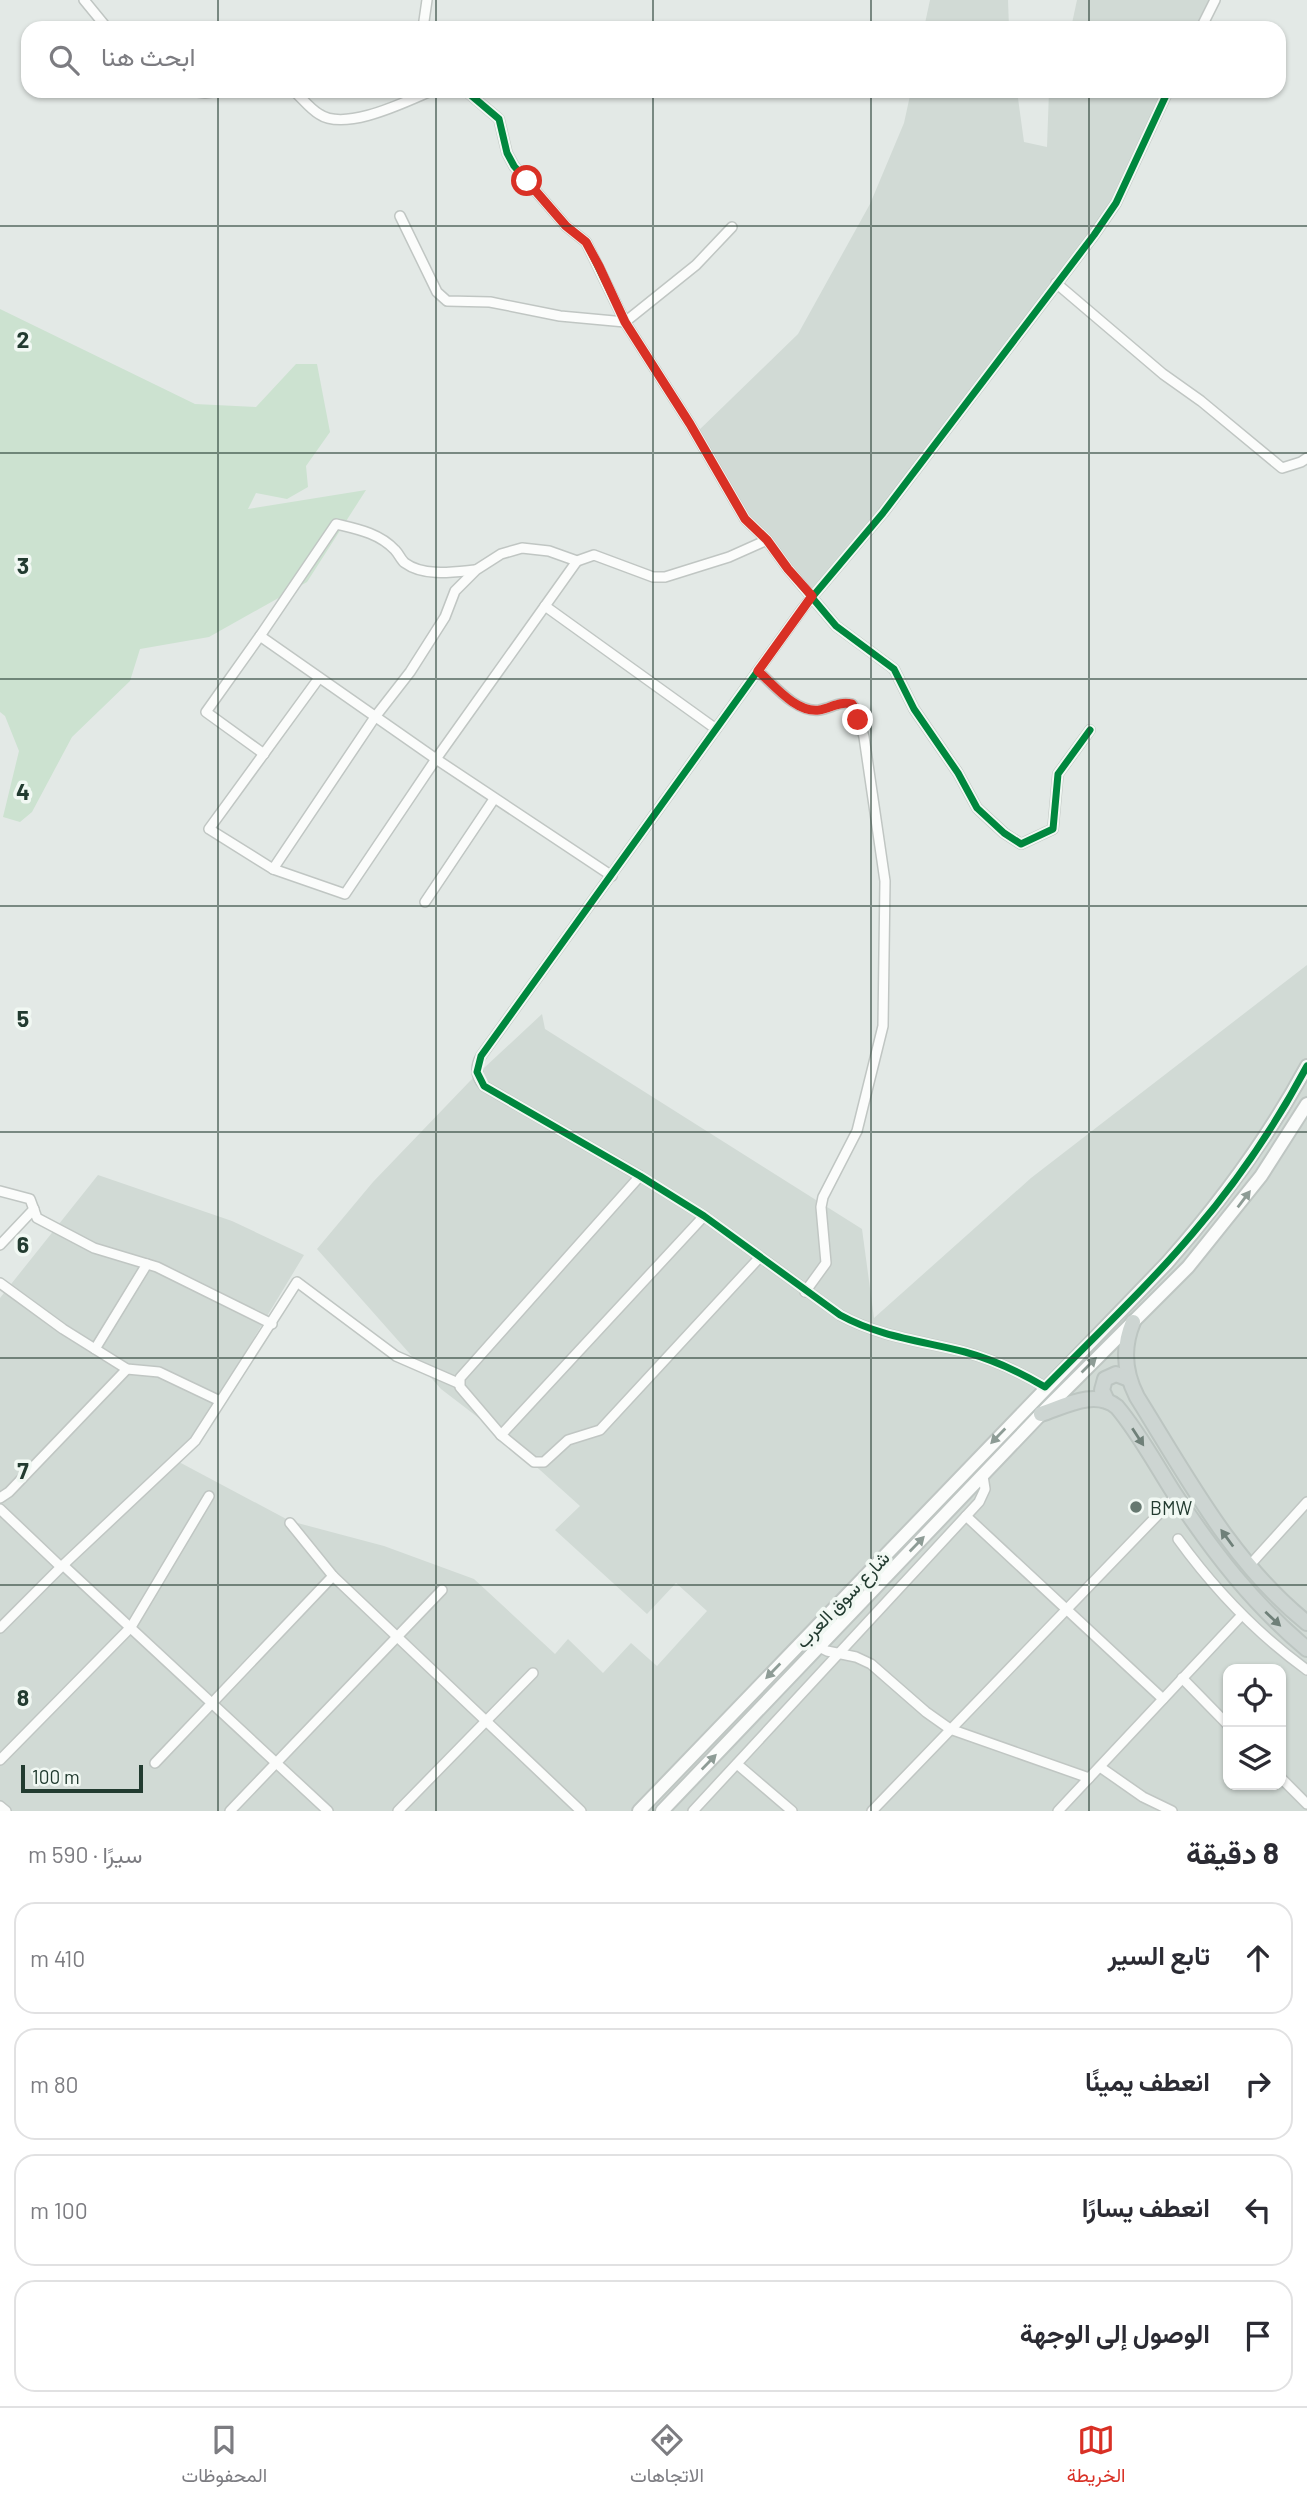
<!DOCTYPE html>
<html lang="ar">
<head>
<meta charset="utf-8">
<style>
	:root { --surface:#fff; --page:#f2f2f3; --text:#2b2b33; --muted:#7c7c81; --line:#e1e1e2; --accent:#d93025 }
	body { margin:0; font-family:Barlow,Vazirmatn,sans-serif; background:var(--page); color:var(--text); direction:rtl }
	.controls { position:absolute; right:21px; bottom:21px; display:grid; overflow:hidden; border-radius:14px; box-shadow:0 2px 5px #0004 }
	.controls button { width:63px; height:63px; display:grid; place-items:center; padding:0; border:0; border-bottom:2px solid var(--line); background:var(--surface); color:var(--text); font:35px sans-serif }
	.scale { position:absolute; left:21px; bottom:18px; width:122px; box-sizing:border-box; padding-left:7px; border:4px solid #223b30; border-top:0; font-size:19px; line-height:24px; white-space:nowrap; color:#223b30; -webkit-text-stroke:5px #f1f8f3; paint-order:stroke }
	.stop { position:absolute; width:21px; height:21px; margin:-16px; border:5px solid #d93025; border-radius:50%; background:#fff }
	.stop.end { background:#d93025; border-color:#fff; box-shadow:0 2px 7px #0008 }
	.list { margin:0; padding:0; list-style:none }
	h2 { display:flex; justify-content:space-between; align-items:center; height:91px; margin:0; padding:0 28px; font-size:30px }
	h2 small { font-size:23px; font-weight:400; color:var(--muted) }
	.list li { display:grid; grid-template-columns:46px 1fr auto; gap:21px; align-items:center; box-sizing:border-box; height:112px; margin:0 14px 14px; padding:0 14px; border:2px solid var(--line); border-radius:21px }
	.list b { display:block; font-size:26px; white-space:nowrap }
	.list em { font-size:23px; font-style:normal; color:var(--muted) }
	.icon { flex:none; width:38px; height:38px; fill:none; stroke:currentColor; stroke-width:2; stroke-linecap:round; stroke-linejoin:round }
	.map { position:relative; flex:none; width:1307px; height:1811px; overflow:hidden; direction:ltr }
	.search { position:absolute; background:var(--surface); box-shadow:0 2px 5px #0004; left:21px; right:21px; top:21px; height:77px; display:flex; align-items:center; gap:18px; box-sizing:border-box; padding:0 24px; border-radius:21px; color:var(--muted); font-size:26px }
	.sheet { height:595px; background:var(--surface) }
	nav { display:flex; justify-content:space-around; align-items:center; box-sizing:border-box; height:98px; border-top:2px solid var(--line); background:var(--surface); font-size:19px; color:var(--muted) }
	nav a { display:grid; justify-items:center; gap:4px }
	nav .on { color:var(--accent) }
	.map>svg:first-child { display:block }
	.built { fill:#d1dad5; fill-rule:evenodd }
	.green { fill:#cce2d0 }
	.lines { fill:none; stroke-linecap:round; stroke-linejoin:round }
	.street-casing { stroke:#c0c6c3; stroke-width:12 }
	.secondary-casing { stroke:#bfc6c3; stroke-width:16 }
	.primary-casing { stroke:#bcc5c1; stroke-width:18 }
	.street { stroke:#fbfcfb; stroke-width:9 }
	.secondary { stroke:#fbfcfb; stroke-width:12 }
	.primary { stroke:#cdd5d2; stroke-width:14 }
	.cycleway-casing { stroke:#f1f8f3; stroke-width:11 }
	.cycleway { stroke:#00873e; stroke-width:7 }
	.oneway { fill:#8e9c96 }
	.oneway2 { fill:#6f8079 }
	.route { stroke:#d93025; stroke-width:9 }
	.grid { fill:none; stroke:#223b30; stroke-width:2; stroke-opacity:0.55 }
	.poi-dot { fill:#667870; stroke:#f1f8f3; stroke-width:2.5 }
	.labels { text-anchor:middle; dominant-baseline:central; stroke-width:7; stroke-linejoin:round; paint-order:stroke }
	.poi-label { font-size:19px; fill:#223b30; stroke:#f1f8f3; text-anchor:start }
	.street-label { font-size:19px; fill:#223b30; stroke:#f1f8f3 }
	.grid-label { font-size:23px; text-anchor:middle; font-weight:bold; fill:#223b30; stroke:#f1f8f3; stroke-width:7; stroke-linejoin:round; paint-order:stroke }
</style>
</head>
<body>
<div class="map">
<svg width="1307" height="1811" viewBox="0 0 1307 1811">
	<rect width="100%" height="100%" fill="#e3e9e6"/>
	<g class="built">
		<path d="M930,0h78l1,28h-85z"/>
		<path d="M1077,0h138l-14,28h-130z"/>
		<path d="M911,91h106l7,51 23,5 2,-56h119l-52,112 -233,310 -71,83 -67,-77 -49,-86 102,-99 72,-130 34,-81z"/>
		<path d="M1307,965v846h-1307v-513l98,-123 134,46 72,34 -125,207 111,59 94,25 90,33 81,75 13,-15 35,34 28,-30 26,23 50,-55 -31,-28 -29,31 -92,-84 25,-24 -79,-71 -60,-46 -124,-140 56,-67 97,-101 72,-67 3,15 317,200 12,89 157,-140zM1228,1669h53v116h-53z"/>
	</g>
	<path class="green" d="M0,309l195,95 61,3 40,-43h21l13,68 -24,34 2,21 -21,12 -31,-6 -8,16 118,-19 -59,92 -98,55 -69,12 -10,32 -58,56 -40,75 -12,10 -17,-5 16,-66 -14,-35 -5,-4z"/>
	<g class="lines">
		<defs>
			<g id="street">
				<path d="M84,0l23,28"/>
				<path d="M423,28l4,-28"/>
				<path d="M1201,28l14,-28"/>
				<path d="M190,91l15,2 15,-2"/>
				<path d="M294,91c8,7 16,18 25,23 26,18 86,-12 112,-23"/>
				<path d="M466,91l33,28 8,34 7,13 52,60 20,16 39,80 65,102 55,95 22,21 21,29 48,57 58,43 20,40 44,64 19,35 27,25 17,11 32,-15 5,-55 32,-44"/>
				<path d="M400,216l37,76 10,9 43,1 70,14 65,6 71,-57 36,-38"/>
				<path d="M1056,283l107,91 38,27 81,67 19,-6 6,-4"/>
				<path d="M545,606l171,123"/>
				<path d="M260,636l76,-112c21,5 43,9 59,26 4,4 6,10 10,13 19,14 49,9 70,7"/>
				<path d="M758,671c16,14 38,42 61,39 13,-2 20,-9 33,-6l5,8 7,25 21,144 -2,145 -26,105 -34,66 -2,10 5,56 -21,29"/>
				<path d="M319,678l-110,151 64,40 102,-152 35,-45 35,-55 10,-26 21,-21 25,-16 21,-6 27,3 28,10 17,-6 59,22h12l64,-20 38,-17"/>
				<path d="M264,754l-58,-42 54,-76 176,123 176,117"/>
				<path d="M273,869l72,25 91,-135 141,-198"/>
				<path d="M425,902l69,-103"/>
				<path d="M640,1176l-180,202v9l41,48 33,27h10l24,-22 32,-10 160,-173"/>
				<path d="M0,1191l30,8 7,19 57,30 63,19 115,57"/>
				<path d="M0,1245l34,-36"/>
				<path d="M0,1283l63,46 64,40 32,3 61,29"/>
				<path d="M95,1349l52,-85"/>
				<path d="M1045,1387c-25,-15 -51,-27 -80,-35 -43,-11 -85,-15 -125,-37l-136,-99 -64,-40 -156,-90c-8,-9 -9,-19 -3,-30l322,-448 80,-95 211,-278 22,-32 52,-112"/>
				<path d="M501,1435l203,-219"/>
				<path d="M0,1498l9,-6 118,-123"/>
				<path d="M0,1509l61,58 134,-126 102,-159 99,74 62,27"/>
				<path d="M966,1516l197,183"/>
				<path d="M290,1523l43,53 248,235"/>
				<path d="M1178,1539c37,51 78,94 129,131"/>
				<path d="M1249,1566l58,-64"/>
				<path d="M0,1628l61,-61h4l263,244"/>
				<path d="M819,1647l8,4 29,6 15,7 55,48 24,17 139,49"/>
				<path d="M1182,1678l46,47"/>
				<path d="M0,1760l131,-133 78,-131"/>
				<path d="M155,1763l178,-187"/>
				<path d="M737,1764l55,47"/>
				<path d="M1100,1767l43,30 29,14"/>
				<path d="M1281,1778l26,26"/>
				<path d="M0,1806l6,5"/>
				<path d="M230,1811l212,-221"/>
				<path d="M398,1811l135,-138"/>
				<path d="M693,1811l286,-309 6,-13 -2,-13"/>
				<path d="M872,1811l304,-315"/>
				<path d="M1058,1811l183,-195"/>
			</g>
			<g id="secondary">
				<path d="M639,1811l528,-548c54,-61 101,-125 140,-197"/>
				<path d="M662,1811l379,-397 147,-147 73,-91 46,-72"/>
			</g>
			<g id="primary">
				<path d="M1133,1322c-11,26 -9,50 4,75 50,80 95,166 170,226"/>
				<path d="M1107,1401l-5,-11 3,-11 11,-5 13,5"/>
				<path d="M1041,1414c24,-8 54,-25 76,-7 22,26 39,58 57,86 39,59 79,111 133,156"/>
			</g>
		</defs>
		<use href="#street" class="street-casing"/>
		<use href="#secondary" class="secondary-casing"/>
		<use href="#primary" class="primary-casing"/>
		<use href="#street" class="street"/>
		<use href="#secondary" class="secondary"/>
		<use href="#primary" class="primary"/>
		<defs>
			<g id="cycleway">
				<path d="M466,91l33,28 8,34 7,13 52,60 20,16 39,80 65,102 55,95 22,21 21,29 48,57 58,43 20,40 44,64 19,35 27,25 17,11 32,-15 5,-55 32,-44"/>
				<path d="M1168,91l-52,112 -22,32 -211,278 -80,95 -322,448 -4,16 7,14 156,90 64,40 136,99c40,22 82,26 125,37 29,8 55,20 80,35 50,-51 102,-100 148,-154 44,-51 82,-107 114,-167"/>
			</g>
		</defs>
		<use href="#cycleway" class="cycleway-casing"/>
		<use href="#cycleway" class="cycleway"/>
	</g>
	<defs><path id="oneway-solid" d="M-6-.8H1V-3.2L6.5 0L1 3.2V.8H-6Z" transform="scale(1.75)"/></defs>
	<g class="oneway">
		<use href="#oneway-solid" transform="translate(1244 1199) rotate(-53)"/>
		<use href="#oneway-solid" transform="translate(1089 1365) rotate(-45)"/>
		<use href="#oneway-solid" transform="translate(998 1436) rotate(134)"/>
		<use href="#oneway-solid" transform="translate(917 1544) rotate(-46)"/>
		<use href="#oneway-solid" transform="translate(773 1671) rotate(134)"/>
		<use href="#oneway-solid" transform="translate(709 1762) rotate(-46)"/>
	</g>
	<g class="oneway2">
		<use href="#oneway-solid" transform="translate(1138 1437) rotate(57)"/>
		<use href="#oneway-solid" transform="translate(1227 1538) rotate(-126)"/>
		<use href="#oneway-solid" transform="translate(1273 1619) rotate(43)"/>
	</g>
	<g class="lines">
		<path class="route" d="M527,181l39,45 20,16 13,24 26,56 65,102 55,95 22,21 21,29 24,27 -54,75c16,14 38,42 61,39 12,-2 20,-9 33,-6l5,8 1,8"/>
	</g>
	<path class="grid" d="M218,0v28M436,0v28M653,0v28M871,0v28M1089,0v28M218,91v1720M436,91v1720M653,91v1720M871,91v1720M1089,91v1720M0,226h1307M0,453h1307M0,679h1307M0,906h1307M0,1132h1307M0,1358h1307M0,1585h1307"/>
	<circle class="poi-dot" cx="1136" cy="1507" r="7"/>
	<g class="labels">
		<g class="poi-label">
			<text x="1150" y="1507">BMW</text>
		</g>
		<g class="street-label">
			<text transform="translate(842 1599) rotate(-46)">شارع سوق العرب</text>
		</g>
	</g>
	<g class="grid-label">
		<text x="23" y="348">2</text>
		<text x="23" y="574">3</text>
		<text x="23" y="800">4</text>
		<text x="23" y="1027">5</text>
		<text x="23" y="1253">6</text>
		<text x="23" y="1479">7</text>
		<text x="23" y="1706">8</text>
	</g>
</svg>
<div class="controls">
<button><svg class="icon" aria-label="locate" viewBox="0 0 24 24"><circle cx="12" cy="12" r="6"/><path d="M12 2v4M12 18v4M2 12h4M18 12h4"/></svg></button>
<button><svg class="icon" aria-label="layers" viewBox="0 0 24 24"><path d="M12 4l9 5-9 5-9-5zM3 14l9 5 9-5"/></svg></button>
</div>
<div class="scale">100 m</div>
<div class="stop" style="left:527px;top:181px"></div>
<div class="stop end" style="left:858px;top:720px"></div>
<div class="search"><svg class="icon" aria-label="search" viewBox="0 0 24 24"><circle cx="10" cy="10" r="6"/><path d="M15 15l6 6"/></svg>ابحث هنا</div>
</div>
<section class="sheet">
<h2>8 دقيقة<small>سيرًا · 590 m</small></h2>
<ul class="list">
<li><svg class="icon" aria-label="ahead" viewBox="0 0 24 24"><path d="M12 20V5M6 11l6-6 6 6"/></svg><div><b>تابع السير</b></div><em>410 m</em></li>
<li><svg class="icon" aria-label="right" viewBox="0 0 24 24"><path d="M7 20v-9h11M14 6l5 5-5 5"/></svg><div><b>انعطف يمينًا</b></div><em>80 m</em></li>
<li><svg class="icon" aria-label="left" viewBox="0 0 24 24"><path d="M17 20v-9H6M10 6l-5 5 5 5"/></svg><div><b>انعطف يسارًا</b></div><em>100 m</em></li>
<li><svg class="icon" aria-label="arrive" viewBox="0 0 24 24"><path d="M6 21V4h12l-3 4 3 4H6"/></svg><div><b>الوصول إلى الوجهة</b></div></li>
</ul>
</section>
<nav>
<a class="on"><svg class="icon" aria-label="map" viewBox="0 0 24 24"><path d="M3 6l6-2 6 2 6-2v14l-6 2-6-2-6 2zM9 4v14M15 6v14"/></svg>الخريطة</a>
<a><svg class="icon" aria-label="directions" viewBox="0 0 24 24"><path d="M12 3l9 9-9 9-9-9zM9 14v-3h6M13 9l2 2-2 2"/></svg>الاتجاهات</a>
<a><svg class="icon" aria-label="saved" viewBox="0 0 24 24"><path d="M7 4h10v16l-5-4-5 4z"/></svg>المحفوظات</a>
</nav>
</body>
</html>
